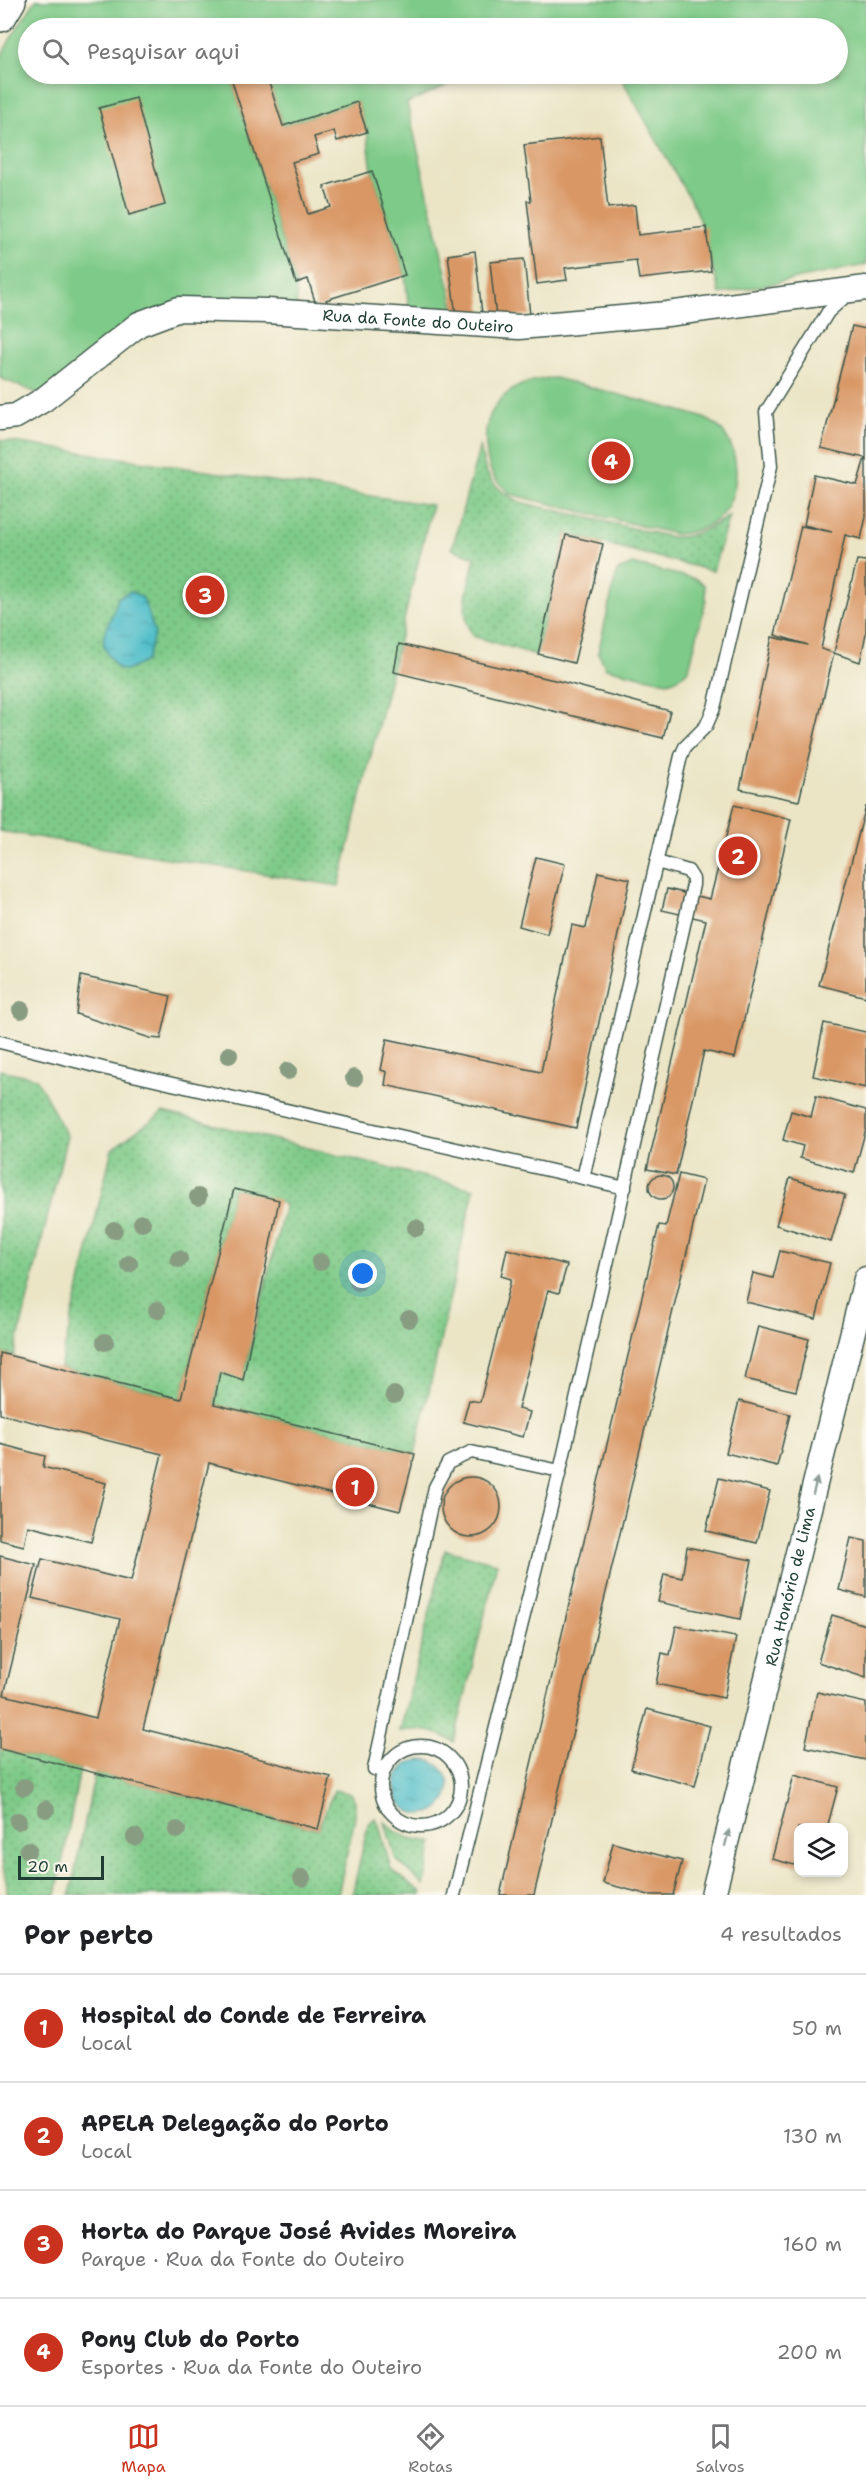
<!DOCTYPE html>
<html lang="pt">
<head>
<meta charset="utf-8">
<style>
	:root { --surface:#fff; --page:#f6f6f6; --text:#202124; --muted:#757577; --line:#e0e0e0; --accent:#c8321e }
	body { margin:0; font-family:"Shantell Sans",sans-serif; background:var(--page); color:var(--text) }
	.controls { position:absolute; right:18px; bottom:18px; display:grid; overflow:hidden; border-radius:12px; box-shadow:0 3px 9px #0003 }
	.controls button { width:54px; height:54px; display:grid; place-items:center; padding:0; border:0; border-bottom:2px solid var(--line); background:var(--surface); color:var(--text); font:30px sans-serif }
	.scale { position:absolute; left:18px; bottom:15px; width:86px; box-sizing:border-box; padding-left:6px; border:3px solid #1f3d34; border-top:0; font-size:16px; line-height:21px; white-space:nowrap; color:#1f3d34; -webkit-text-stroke:4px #fbf7ec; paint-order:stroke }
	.you { position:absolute; left:363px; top:1274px; width:21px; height:21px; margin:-15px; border:4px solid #fff; border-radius:50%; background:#1a73e8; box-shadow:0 0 0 9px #1a73e833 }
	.badge { display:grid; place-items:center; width:39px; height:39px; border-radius:50%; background:var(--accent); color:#fff; font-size:20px; font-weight:700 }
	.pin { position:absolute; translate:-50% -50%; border:3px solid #fff; box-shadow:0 2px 6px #0006 }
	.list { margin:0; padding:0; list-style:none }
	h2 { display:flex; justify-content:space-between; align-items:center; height:78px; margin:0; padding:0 24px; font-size:26px }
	h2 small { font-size:20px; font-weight:400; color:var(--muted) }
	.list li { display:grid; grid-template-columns:39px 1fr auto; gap:18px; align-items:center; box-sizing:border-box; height:108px; padding:0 24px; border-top:2px solid var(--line) }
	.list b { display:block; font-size:22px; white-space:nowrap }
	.list p { margin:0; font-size:20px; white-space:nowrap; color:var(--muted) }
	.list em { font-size:20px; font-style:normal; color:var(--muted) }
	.icon { flex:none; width:33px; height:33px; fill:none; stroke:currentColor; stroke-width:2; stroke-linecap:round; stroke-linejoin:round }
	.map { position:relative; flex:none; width:866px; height:1895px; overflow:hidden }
	.search { position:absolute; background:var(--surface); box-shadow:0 3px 9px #0003; left:18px; right:18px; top:18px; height:66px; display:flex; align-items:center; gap:15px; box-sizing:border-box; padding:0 21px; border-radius:33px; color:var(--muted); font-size:22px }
	.sheet { height:510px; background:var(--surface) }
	nav { display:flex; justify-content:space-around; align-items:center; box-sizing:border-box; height:84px; border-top:2px solid var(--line); background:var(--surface); font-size:16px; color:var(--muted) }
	nav a { display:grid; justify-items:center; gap:3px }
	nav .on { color:var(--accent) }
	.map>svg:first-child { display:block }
	.green { fill:#7eca88; stroke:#4e845e; stroke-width:1.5 }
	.garden { fill:url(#garden-dots); stroke:#4e845e; stroke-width:1.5 }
	.water { fill:url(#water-ripples); stroke:#387e7f; stroke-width:1.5 }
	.building { fill:#d99765 }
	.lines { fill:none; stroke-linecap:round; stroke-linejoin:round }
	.service-casing { stroke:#3e564a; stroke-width:15 }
	.minor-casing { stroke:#3e564a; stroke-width:27 }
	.motorway-casing { stroke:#3e564a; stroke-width:36 }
	.service { stroke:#fff; stroke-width:12 }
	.minor { stroke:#fff; stroke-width:24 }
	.motorway { stroke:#fff; stroke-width:33 }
	.tree { fill:#889c81 }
	.oneway { fill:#8f9e9a }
	.labels { text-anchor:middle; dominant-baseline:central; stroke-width:5; stroke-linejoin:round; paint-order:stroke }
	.street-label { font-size:16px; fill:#1f3d34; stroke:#fbf7ec }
</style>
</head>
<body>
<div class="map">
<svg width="866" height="1895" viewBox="0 0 866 1895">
	<defs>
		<pattern id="garden-dots" width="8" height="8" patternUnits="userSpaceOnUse" patternTransform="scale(1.5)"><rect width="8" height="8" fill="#7eca88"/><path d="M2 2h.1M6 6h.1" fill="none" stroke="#67a570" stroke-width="1.8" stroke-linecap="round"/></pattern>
		<pattern id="water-ripples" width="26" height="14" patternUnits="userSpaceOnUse" patternTransform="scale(1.5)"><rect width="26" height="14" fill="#52bfca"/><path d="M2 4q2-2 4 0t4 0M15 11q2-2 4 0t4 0" fill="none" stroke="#439ca5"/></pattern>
	</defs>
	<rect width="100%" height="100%" fill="#fbf7ec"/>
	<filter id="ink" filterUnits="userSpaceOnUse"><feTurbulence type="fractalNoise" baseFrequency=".0167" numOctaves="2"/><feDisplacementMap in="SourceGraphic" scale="12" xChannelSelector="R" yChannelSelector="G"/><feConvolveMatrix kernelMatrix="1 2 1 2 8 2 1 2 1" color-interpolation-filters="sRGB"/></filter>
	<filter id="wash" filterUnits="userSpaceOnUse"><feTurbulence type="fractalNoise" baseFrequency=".008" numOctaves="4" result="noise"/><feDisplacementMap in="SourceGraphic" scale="24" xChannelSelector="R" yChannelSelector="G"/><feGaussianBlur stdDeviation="1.35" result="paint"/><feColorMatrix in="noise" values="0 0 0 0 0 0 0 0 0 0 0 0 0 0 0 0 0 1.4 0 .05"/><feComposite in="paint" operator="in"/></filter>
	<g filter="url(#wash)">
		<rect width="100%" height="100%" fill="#ebe5c6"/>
		<g class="green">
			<path d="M36,0h830v265l-146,29 -23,-82 -78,-138h219v-46h-810v46h227l-23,7 64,202 1,28 -110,-9 -148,92 -39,-16v-319l12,-23z"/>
			<path d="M266,74h207l-66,29 49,213 -47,-6 -4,-35 -33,-104 -5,-39 -10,-30 -74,24z"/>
			<path d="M555,378l137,36c6,2 13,4 18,7 30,17 33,65 14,91 -12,15 -31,21 -49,22l-165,-40c-5,-6 -12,-11 -16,-17 -6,-10 -7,-21 -8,-31 -4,-43 29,-67 69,-68z"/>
			<path d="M632,564l64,15 8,6 2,15 -17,69c-6,7 -12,11 -22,13l-61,-14 -8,-15 19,-82z"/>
		</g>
		<g class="garden">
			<path d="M0,440l432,65 -93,381 -339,-55z"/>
			<path d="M480,445c4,31 12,43 40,57l151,35c23,1 39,-9 58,-21l-16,55 -147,-37 -30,121 -63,-19c-16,-24 -3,-53 2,-79l-23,-8z"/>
			<path d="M0,1070l36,8 31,58 -53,220 -14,-3z"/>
			<path d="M163,1112l311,77 -59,265 -201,-50 6,-32 23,7 42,-175 -51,-15 -53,210 -121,-31 52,-219z"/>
			<path d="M445,1550l52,13 -43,179c-18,-11 -33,-14 -54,-11z"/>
			<path d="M0,1749l80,20 -24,126h-49v-9l-7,-34z"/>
			<path d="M95,1773l223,56 16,-39 16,3 5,8v16l-17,78h-268z"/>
			<path d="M375,1818l4,7 12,44 31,24 -1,2h-69l16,-70z"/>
			<path d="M385,1822c14,14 27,19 48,19l-9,45 -29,-28z"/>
		</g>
		<g class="water">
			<path d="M130,591l13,7 12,35 -9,28 -17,9h-9c-30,-32 -12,-36 -2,-72z"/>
			<circle cx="422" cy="1787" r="27"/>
		</g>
		<g id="blocks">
			<g class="building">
				<path d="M255,74h11l17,52 74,-24 10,30 -30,9 -3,-10 -20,6 5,17 -27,8 16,52 23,-7 -7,-21 48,-15 33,104 -79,25 2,4 -11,4 -9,-29 -12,4 -64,-202z"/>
				<path d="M136,98l29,107 -36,10 -30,-107z"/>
				<path d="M600,136l8,72 27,-3 3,30 68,-8 5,44 -72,8 -3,-19 -71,8 2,12 -30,4 -10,-83h4l-7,-56z"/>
				<path d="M475,251l7,62 -26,3 -8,-61z"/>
				<path d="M524,259l6,56 -34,3 -6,-56z"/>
				<path d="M852,326l14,3v188l-5,22 -16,-4 -24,114 13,4 23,-93 9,1v73l-6,28 -26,-9 -35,148 -59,-12 32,-152 36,8 -33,-10 26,-109 31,6 -28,-7 10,-50 43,10 8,-27 -44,-10z"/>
				<path d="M566,535l37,9 -29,119 -36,-9z"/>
				<path d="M399,644l164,38 107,29 -7,27 -269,-66z"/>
				<path d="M734,805l57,14 -56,239 -31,-7 -28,124 -29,-6 59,-249 -44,-10 5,-21 43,10z"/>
				<path d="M866,806v191l-47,-12z"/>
				<path d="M536,857l29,7 -18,70 -28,-8z"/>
				<path d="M598,872l32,7 -54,249 -191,-43 2,-13 -6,-2 6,-31 154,33 31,-147 14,3z"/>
				<path d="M81,976l90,20 -10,43 -11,-1 -74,-24z"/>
				<path d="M824,1023l42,9v56l-53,-12z"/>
				<path d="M816,1096l50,14v19l-12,44 -54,-15 3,-12 -20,-6 8,-29 20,6z"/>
				<path d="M679,1174l25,6 -170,715h-34l159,-670 7,1z"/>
				<circle cx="661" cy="1187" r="12"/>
				<path d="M790,1178l55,17 -14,47 -55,-17z"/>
				<path d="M234,1189l45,11 -36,180 -23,-8 -6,32 201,50 -15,57 -191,-48 -66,266 188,48 -13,52 -318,-80v-193l36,9 -32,130 92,23 24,-99 -88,-21 10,-39 89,22 31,-127 -162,-40v-61l181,46z"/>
				<path d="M507,1249l60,16 -8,28 -11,-3 -30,119 12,3 -7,25 -60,-15 6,-22 11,2 31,-123 -10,-3z"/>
				<path d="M780,1251l50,12 -14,56 -70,-17 7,-29 20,5z"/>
				<path d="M758,1326l51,13 -13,52 -51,-12z"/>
				<path d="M739,1401l51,13 -13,52 -51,-13z"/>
				<path d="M0,1444l45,12 -2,11 63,16 -15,59 -63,-16 -4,20 -24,-6z"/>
				<circle cx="471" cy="1507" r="30"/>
				<path d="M719,1478l51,13 -13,52 -51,-12z"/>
				<path d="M851,1538l15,3v56l-27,-7z"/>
				<path d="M687,1547l65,13 -12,59 -82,-17 6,-28 18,4z"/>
				<path d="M832,1615l34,10v53l-48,-16z"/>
				<path d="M676,1626l60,11 -12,61 -68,-14 6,-31 8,2z"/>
				<path d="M817,1692l49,11v57l-61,-13z"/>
				<path d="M647,1709l63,17 -15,60 -64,-17z"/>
				<path d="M794,1775l44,12 -11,41h-29v38l-26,-7z"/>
				<path d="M613,1843l69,18 -9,34h-24l-46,-12z"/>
			</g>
		</g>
	</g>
	<g filter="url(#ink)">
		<use href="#blocks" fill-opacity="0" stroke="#3e564a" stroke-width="1.5"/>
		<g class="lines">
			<defs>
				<g id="service">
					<path d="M0,1042l107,27 476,109"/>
					<path d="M625,1188l-42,-10 98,-422 4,-9 21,-21 8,-18 57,-242 -5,-54 62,-100 19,-17"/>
					<circle cx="421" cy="1786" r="40"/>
					<path d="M384,1771l-10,-2 61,-282 13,-24 23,-11 89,19"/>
					<path d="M454,1895l106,-424 133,-586v-6l-5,-8 -31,-9"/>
				</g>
				<g id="minor">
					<path id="s1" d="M0,418l16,-2 27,-16 96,-76 40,-15 88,2 252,16 148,-13 199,-26"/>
					<path id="s2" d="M713,1895l153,-616"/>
				</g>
				<path id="motorway" d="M0,15l9,-15"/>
			</defs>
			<use href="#service" class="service-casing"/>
			<use href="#minor" class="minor-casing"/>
			<use href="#motorway" class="motorway-casing"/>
			<use href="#service" class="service"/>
			<use href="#minor" class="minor"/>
			<use href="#motorway" class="motorway"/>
		</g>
		<g class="tree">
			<circle cx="21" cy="1010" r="9"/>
			<circle cx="229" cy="1055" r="9"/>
			<circle cx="288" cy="1071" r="9"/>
			<circle cx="354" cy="1078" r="9"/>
			<circle cx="198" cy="1197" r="9"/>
			<circle cx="142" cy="1223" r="9"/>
			<circle cx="416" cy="1228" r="9"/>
			<circle cx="114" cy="1230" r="9"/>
			<circle cx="179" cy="1259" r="9"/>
			<circle cx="320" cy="1262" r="9"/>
			<circle cx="129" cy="1264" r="9"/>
			<circle cx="358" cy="1282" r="9"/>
			<circle cx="157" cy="1310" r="9"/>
			<circle cx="409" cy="1319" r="9"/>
			<circle cx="105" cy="1342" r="9"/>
			<circle cx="394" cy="1395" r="9"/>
			<circle cx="24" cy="1787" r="9"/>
			<circle cx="46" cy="1809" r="9"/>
			<circle cx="18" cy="1821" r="9"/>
			<circle cx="177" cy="1830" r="9"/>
			<circle cx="135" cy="1837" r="9"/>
			<circle cx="28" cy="1850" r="9"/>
			<circle cx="302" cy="1878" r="9"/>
		</g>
		<defs><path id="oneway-solid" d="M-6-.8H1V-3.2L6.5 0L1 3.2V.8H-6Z" transform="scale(1.5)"/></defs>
		<g class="oneway">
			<use href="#oneway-solid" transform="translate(815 1486) rotate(-76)"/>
			<use href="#oneway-solid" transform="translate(727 1838) rotate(-76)"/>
		</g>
	</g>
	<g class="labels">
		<g class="street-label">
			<text stroke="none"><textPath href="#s1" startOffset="452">Rua da Fonte do Outeiro</textPath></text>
			<text stroke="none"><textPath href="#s2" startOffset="318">Rua Honório de Lima</textPath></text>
		</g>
	</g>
</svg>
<div class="controls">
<button><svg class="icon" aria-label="layers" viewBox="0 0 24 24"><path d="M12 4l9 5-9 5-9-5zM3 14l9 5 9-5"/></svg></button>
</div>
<div class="scale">20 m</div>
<div class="you"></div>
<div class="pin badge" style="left:355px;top:1487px">1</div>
<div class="pin badge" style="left:738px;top:856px">2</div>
<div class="pin badge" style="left:205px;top:595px">3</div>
<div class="pin badge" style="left:611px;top:461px">4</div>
<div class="search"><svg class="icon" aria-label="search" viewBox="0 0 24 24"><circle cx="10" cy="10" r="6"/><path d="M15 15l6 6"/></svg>Pesquisar aqui</div>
</div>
<section class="sheet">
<h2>Por perto<small>4 resultados</small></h2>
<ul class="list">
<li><span class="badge">1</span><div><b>Hospital do Conde de Ferreira</b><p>Local</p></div><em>50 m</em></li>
<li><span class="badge">2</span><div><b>APELA Delegação do Porto</b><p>Local</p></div><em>130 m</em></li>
<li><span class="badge">3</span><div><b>Horta do Parque José Avides Moreira</b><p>Parque · Rua da Fonte do Outeiro</p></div><em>160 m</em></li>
<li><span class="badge">4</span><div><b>Pony Club do Porto</b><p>Esportes · Rua da Fonte do Outeiro</p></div><em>200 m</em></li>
</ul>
</section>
<nav>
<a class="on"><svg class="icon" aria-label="map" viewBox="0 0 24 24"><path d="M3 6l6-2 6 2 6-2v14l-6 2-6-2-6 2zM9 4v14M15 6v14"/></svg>Mapa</a>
<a><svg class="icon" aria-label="directions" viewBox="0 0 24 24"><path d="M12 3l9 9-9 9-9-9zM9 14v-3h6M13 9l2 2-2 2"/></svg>Rotas</a>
<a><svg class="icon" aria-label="saved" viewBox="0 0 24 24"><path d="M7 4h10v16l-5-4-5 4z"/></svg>Salvos</a>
</nav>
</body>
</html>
